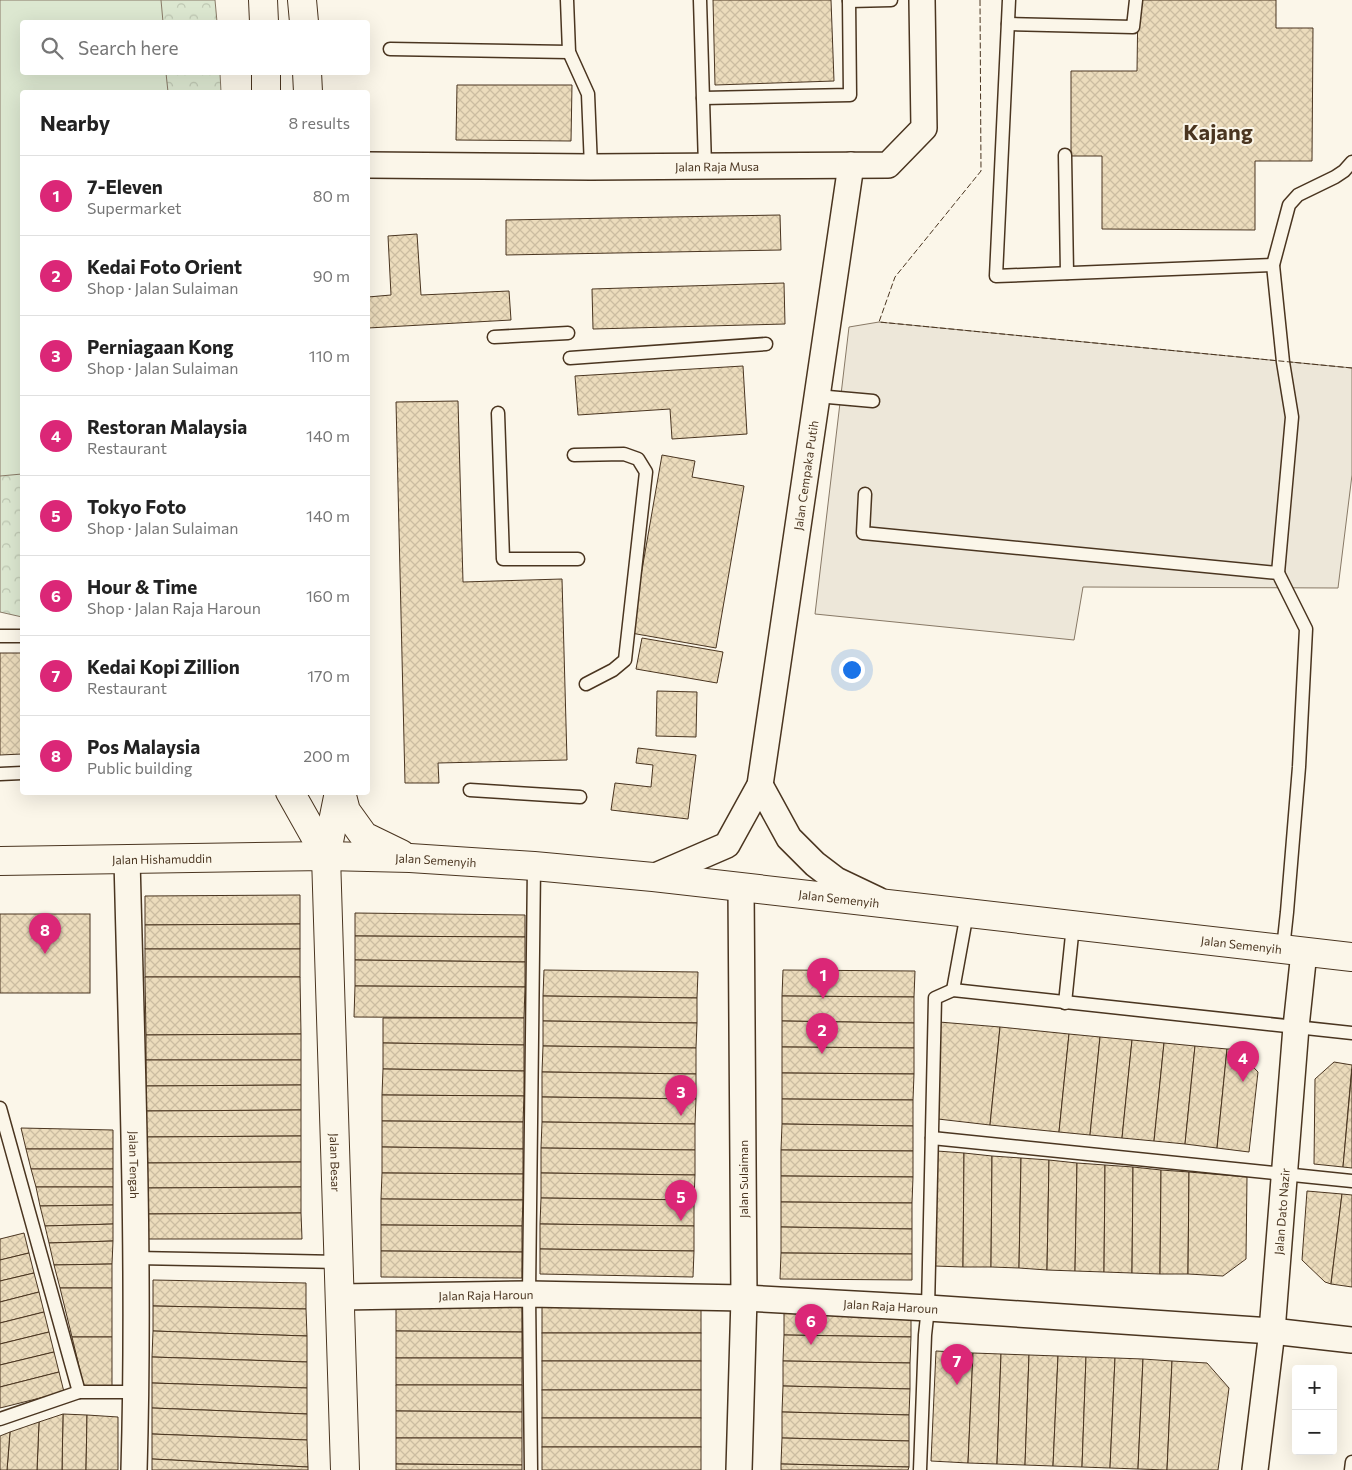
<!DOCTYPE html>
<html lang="en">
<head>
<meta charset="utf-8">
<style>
	:root { --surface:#fff; --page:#f2f2f2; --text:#222; --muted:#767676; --line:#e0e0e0; --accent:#db2777 }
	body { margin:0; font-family:Commissioner,sans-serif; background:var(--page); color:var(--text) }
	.controls { position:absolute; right:15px; bottom:15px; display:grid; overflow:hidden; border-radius:5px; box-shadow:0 5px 20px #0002 }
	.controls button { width:45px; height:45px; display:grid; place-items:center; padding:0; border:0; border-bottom:1px solid var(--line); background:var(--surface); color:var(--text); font:25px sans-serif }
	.you { position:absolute; left:851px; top:669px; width:18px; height:18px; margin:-12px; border:4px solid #fff; border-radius:50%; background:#1a73e8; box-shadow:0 0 0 8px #1a73e833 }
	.badge { display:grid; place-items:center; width:32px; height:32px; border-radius:50%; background:var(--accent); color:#fff; font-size:16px; font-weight:700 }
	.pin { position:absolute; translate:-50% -41px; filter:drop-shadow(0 1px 2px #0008) }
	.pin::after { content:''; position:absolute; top:26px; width:18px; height:15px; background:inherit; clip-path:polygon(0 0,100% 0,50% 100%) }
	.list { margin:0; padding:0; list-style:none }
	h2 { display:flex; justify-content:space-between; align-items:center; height:65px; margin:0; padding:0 20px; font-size:21px }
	h2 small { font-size:16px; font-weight:400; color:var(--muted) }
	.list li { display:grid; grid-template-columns:32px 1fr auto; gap:15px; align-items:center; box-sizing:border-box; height:80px; padding:0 20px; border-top:1px solid var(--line) }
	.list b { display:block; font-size:19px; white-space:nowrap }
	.list p { margin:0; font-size:16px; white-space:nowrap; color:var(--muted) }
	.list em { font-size:16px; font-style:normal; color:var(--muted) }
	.icon { flex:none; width:28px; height:28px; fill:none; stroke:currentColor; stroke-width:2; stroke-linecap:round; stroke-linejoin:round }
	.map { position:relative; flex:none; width:1352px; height:1470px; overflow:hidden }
	.search { position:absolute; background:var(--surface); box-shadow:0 5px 20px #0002; left:20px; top:20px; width:350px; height:55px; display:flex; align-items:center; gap:12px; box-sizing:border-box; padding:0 18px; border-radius:5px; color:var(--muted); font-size:19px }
	.panel { position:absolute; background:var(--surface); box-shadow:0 5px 20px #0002; left:20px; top:90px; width:350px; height:705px; border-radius:5px }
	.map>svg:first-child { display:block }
	.forest { fill:url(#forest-crowns); stroke:#887966 }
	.pitch { fill:#dce7d0; stroke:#887966 }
	.parking { fill:#ede7d9; stroke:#887966 }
	.building { fill:url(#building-cross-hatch); stroke:#4a3520 }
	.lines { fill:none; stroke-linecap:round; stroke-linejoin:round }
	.service-casing { stroke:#4a3520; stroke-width:15 }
	.minor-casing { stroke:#4a3520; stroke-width:28 }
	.primary-casing { stroke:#4a3520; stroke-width:30 }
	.service { stroke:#fbf6e9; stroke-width:12 }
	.minor { stroke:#fbf6e9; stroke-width:25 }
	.primary { stroke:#fbf6e9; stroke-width:28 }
	.fence { stroke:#4a3520; stroke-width:1; stroke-dasharray:6 2.5; stroke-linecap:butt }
	.labels { text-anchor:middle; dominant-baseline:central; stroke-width:4; stroke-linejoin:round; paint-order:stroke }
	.street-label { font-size:12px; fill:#4a3520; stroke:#fbf6e9 }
	.town-label { font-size:22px; font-weight:bold; fill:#4a3520; stroke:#fbf6e9 }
</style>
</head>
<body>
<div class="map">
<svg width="1352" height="1470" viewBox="0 0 1352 1470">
	<defs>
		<pattern id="forest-crowns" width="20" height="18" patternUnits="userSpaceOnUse" patternTransform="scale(1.25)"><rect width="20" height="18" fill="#dce7d0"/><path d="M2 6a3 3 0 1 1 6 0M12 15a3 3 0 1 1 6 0" fill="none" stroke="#bec7b2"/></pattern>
		<pattern id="building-cross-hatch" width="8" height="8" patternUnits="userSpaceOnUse" patternTransform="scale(1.25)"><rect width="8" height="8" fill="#ecdcbc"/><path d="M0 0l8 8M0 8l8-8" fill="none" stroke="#ccbda1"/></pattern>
	</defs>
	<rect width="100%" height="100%" fill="#fbf6e9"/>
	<path class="forest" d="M0,0h215l2,22h-195v50l198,1 1,19h-199v525l-22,-5z"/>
	<path class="pitch" d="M0,0h161l2,22h-141v50l144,1 2,19h-146v382l-22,2z"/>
	<path class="parking" d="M879,322l473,46v107l-14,113 -255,-1 -9,53 -259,-26 34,-287z"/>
	<g class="building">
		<path d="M713,0h118l3,81 -119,4z"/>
		<path d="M1138,0h138v28h37l-1,133h-57v69l-153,-1v-73h-31v-85h66z"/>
		<path d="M457,85h115l-1,56 -115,-1z"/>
		<path d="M780,215l1,35 -275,5v-35z"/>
		<path d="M417,234l4,61 88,-4 2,29 -143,8v-31l23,-2 -3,-59z"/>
		<path d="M784,283l1,41 -192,5 -1,-40z"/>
		<path d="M743,366l4,68 -75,5 -2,-30 -92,6 -3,-39z"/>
		<path d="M458,401l5,181 99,-3 5,181 -129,3 1,20h-34l-9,-381z"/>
		<path d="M662,455l33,6 -3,16 52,9 -28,162 -85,-15z"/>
		<path d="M642,638l81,14 -6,31 -81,-14z"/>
		<path d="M0,653h22v101l-22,1z"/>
		<path d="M657,691l40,1 -1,45 -40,-1z"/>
		<path d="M638,748l58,7 -8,64 -77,-9 4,-27 36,4 2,-22 -17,-2z"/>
		<path d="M300,895v29l-155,1v-29z"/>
		<path d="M355,913l170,2v22l-170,-1z"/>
		<rect x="0" y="914" width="90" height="79"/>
		<path d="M300,924v25h-155v-24z"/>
		<path d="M355,936l170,1v25l-170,-2z"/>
		<rect x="145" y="949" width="155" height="28"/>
		<path d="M355,960l170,2v25l-170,-1z"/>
		<path d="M544,970l154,2 -1,26 -154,-2z"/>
		<path d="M783,970l132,1 -1,26 -132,-1z"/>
		<path d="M145,977h155l1,57 -155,1z"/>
		<path d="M355,986l170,1 -1,31 -170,-1z"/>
		<path d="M543,996l154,2v25l-154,-2z"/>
		<path d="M782,996l132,1v26l-132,-2z"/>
		<path d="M383,1018h141v27l-141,-2z"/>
		<path d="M543,1021l154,2 -1,25 -153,-2z"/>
		<path d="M782,1021l132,2v25l-132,-1z"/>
		<path d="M939,1022l61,5 -10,98 -52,-6z"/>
		<path d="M1000,1027l69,7 -10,98 -69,-7z"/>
		<path d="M301,1034v26h-155v-25z"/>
		<path d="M1069,1034l31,3 -10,98 -31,-3z"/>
		<path d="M1100,1037l32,3 -10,98 -32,-3z"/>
		<path d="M1132,1040l32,3 -10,98 -32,-3z"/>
		<path d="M383,1043l141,2v26l-141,-2z"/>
		<path d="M1164,1043l31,3 -10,98 -31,-3z"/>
		<path d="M543,1046l153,2v26l-154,-2z"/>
		<path d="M1195,1046l32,3 -10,99 -32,-4z"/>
		<path d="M782,1047l132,1v26l-132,-1z"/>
		<path d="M1227,1049h9l22,23 -9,80 -32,-4z"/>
		<path d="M146,1060h155v25l-155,1z"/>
		<path d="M1334,1062l18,3 -9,102 -29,-3 1,-85z"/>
		<path d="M383,1069l141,2v25l-142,-1z"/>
		<path d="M1352,1069v99l-9,-1z"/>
		<path d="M542,1072l154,2v25l-154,-2z"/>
		<path d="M782,1073l132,1 -1,26 -131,-1z"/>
		<path d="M301,1085v25l-155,1v-25z"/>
		<path d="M382,1095l142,1 -1,26 -141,-1z"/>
		<path d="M542,1097l154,2 -1,25 -153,-2z"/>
		<path d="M782,1099l131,1v26l-131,-2z"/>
		<path d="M301,1110v26l-155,1v-26z"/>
		<path d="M382,1121l141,1v27l-141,-2z"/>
		<path d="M542,1122l153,2v26l-154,-2z"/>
		<path d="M782,1124l131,2v25l-132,-1z"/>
		<path d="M21,1128l92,2v19h-87z"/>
		<path d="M301,1136v26l-155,1v-26z"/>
		<path d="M382,1147l141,2v25l-141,-1z"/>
		<path d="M541,1148l154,2v25l-154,-2z"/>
		<path d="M26,1149h87v20h-82z"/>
		<path d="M781,1150l132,1v26l-132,-1z"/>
		<path d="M937,1151l27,2 -1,114 -28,-1z"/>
		<path d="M964,1153l28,3 -1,111h-28z"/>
		<path d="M992,1156l29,2 -2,110 -28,-1z"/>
		<path d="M1021,1158l28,2 -2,110 -28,-2z"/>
		<path d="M1049,1160l28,3 -2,108 -28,-1z"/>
		<path d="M301,1162v25l-155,1v-25z"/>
		<path d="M1077,1163l28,2 -1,107 -29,-1z"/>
		<path d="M1105,1165l28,2 -1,106 -28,-1z"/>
		<path d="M1133,1167l28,3 -1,104 -28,-1z"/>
		<path d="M31,1169h82v18h-77z"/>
		<path d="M1161,1170l28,2 -1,102h-28z"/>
		<path d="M1189,1172l58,5 -1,82 -23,17 -35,-2z"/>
		<path d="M382,1173l141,1v26l-142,-1z"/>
		<path d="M541,1173l154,2 -1,25 -153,-2z"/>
		<path d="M781,1176l132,1 -1,26 -131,-1z"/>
		<path d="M36,1187h77v18l-73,1z"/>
		<path d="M301,1187v26l-154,1 -1,-26z"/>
		<path d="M1307,1191l35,3 -11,90 -6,-2 -23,-22z"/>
		<path d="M1342,1194l10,1v92l-21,-3z"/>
		<path d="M541,1198l153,2v26l-154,-2z"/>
		<path d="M381,1199l142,1 -1,26 -141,-1z"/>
		<path d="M781,1202l131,1v26l-131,-2z"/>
		<path d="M113,1205v19l-68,2 -5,-20z"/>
		<path d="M301,1213l1,26h-155v-25z"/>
		<path d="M113,1224v17l-64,2 -4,-17z"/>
		<path d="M540,1224l154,2v25l-154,-2z"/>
		<path d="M381,1225l141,1v26l-141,-1z"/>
		<path d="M781,1227l131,2v25l-131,-1z"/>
		<path d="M24,1233l5,20 -29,7v-21z"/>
		<path d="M113,1241l-1,23 -58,1 -5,-22z"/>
		<path d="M540,1249l154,2 -1,26 -153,-3z"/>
		<path d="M381,1251l141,1v26l-141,-1z"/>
		<path d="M29,1253l5,20 -34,8v-21z"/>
		<path d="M781,1253l131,1v26l-132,-1z"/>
		<path d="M112,1264v24h-52l-6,-23z"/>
		<path d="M34,1273l5,19 -39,10v-21z"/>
		<path d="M153,1280l153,3v26l-153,-3z"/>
		<path d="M60,1288h52v49h-40z"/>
		<path d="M39,1292l5,20 -44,11v-21z"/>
		<path d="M396,1305h126v27l-126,-1z"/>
		<rect x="542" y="1305" width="159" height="28"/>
		<path d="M153,1306l153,3 1,27 -154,-5z"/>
		<path d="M784,1309l127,3v25l-127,-2z"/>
		<path d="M44,1312l5,20 -49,12v-21z"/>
		<path d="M153,1331l154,5v26l-155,-5z"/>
		<path d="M396,1331l126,1v26h-126z"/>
		<path d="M49,1332l5,20 -54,13v-21z"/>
		<rect x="542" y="1333" width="159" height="28"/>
		<path d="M784,1335l127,2 -1,26 -127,-2z"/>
		<path d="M72,1337h40v49l-28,1z"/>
		<path d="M936,1351l37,2 -5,110 -37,-2z"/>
		<path d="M54,1352l5,20 -59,15v-22z"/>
		<path d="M973,1353l28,1 -4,110 -29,-1z"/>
		<path d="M1001,1354l28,1 -4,110 -28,-1z"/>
		<path d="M1029,1355l29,1 -5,110 -28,-1z"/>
		<path d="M1058,1356l28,1 -4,110 -29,-1z"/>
		<path d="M152,1357l155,5v26l-155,-5z"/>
		<path d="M1086,1357l29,1 -5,110 -28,-1z"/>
		<rect x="396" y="1358" width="126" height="27"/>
		<path d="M1115,1358l28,1 -5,110 -28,-1z"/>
		<path d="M1143,1359l29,2 -5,109 -29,-1z"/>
		<rect x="542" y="1361" width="159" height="29"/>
		<path d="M783,1361l127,2v26l-127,-3z"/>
		<path d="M1172,1361l35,2 22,25 -11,82h-51z"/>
		<path d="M59,1372l5,20 -64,16v-21z"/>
		<path d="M152,1383l155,5v26l-155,-6z"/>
		<path d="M396,1385h126v27l-126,-1z"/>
		<path d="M783,1386l127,3 -1,26 -127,-3z"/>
		<rect x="542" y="1390" width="159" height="28"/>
		<path d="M152,1408l155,6v26l-155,-6z"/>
		<path d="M396,1411l126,1v26h-126z"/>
		<path d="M782,1412l127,3v26l-127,-3z"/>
		<path d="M63,1414l24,1 -1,55h-24z"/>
		<path d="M63,1414l-1,56h-25l2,-48z"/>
		<path d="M87,1415l31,2v53h-32z"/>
		<rect x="542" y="1418" width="159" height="29"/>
		<path d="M39,1422l-2,48h-30l3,-38z"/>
		<path d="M10,1432l-3,38h-7v-34z"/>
		<path d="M152,1434l155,6 1,27 -156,-8z"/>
		<path d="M396,1438h126v27l-126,-1z"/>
		<path d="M782,1438l127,3v26l-128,-3z"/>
		<rect x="542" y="1447" width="159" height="23"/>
		<path d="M152,1459l156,8v3h-156z"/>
		<path d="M396,1464l126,1v5h-126z"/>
		<path d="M781,1464l128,3 -1,3h-127z"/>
	</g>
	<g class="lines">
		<defs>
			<g id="service">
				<path d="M567,0l2,52 19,42 3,73"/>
				<path d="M700,0l5,166"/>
				<path d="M1009,0l-13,276 277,-11"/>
				<path d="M849,1l42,-1"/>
				<path d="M1008,24l125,3 3,-27"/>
				<path d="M390,49l179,3"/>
				<path d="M703,98l147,-3 -1,-95"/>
				<path d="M1065,155l2,118"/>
				<path d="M494,337l74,-4"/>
				<path d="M570,358l196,-14"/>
				<path d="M817,396l56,5"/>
				<path d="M498,413l5,146h75"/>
				<path d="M574,455l50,-1 14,5 8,13 -21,188 -12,10 -27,14"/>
				<path d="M865,494l-2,39 415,40 28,56 -7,138 -12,145 -4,37"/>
				<path d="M1278,573l14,-156 -9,-55 -10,-97 16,-60 9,-10 37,-18 9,-6 8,-9"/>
				<path d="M0,636h22"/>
				<path d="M0,774l22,-1"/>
				<path d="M470,790l110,7"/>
				<path d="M953,990l14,-77"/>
				<path d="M1065,1003l8,-78"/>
				<path d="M0,1108l79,284"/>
				<path d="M932,1138l420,43"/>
				<path d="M136,1258l203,4"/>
				<path d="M0,1419l79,-27h57"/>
				<path d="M531,1470l-2,-176 5,-428"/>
				<path d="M920,1470l5,-135 3,-27 7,-310 18,-8 399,43"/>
				<path d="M1351,1470l1,-8"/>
			</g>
			<g id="minor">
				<path id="s1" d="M368,165l223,2 297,-2 36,-37 -2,-128"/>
				<path d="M760,785l29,53 26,26 21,16 42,20"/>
				<path id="s2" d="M127,859c5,204 13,408 7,611"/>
				<path id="s3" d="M653,877l74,-32 33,-60 91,-620"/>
				<path id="s4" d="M340,1297l189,-3 215,4 184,10 344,23 80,9"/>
				<path d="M739,1470l5,-172 -3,-411"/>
				<path id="s5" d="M1255,1470l17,-139 24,-304 8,-75"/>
			</g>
			<g id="primary">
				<path d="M263,0l1,22"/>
				<path d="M302,0l2,22"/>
				<path d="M266,72v20"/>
				<path d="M307,72l1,20"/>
				<path d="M290,792l36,64"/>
				<path id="s6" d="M339,792l-13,64 19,614"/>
				<path d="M341,792l5,19 18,25 37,18"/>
				<path id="s7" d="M0,861l326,-5 84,2 124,8 119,11 699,80"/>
			</g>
		</defs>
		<use href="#service" class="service-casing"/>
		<use href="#minor" class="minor-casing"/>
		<use href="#primary" class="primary-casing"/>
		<use href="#service" class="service"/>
		<use href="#minor" class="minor"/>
		<use href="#primary" class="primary"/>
		<path class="fence" d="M980,0l1,171 -86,106 -16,45 473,46"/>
	</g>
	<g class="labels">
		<g class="street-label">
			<text stroke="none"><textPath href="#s1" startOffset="349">Jalan Raja Musa</textPath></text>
			<text stroke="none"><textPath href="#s3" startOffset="462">Jalan Cempaka Putih</textPath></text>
			<text stroke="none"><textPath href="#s7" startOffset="162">Jalan Hishamuddin</textPath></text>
			<text stroke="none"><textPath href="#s7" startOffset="436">Jalan Semenyih</textPath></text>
			<text stroke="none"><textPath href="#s7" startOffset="841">Jalan Semenyih</textPath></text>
			<text stroke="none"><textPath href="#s7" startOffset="1246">Jalan Semenyih</textPath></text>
			<text stroke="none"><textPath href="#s6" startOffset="372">Jalan Besar</textPath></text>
			<text stroke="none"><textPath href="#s2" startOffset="306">Jalan Tengah</textPath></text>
			<text transform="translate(743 1179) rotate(-90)">Jalan Sulaiman</text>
			<text stroke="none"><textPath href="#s5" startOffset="260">Jalan Dato Nazir</textPath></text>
			<text stroke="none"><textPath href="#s4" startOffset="146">Jalan Raja Haroun</textPath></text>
			<text stroke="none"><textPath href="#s4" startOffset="551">Jalan Raja Haroun</textPath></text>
		</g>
		<g class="town-label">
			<text x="1218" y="131">Kajang</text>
		</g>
	</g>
</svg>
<div class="controls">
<button>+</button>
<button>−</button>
</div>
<div class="you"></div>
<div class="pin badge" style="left:823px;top:999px">1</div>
<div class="pin badge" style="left:822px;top:1054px">2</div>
<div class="pin badge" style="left:681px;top:1116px">3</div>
<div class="pin badge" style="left:1243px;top:1082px">4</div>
<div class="pin badge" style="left:681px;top:1221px">5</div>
<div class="pin badge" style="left:811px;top:1345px">6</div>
<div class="pin badge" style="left:957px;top:1385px">7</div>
<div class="pin badge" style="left:45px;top:954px">8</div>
<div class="search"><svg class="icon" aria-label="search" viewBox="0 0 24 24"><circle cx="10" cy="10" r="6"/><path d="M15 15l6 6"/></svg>Search here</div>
<section class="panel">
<h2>Nearby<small>8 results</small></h2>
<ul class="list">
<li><span class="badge">1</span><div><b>7-Eleven</b><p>Supermarket</p></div><em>80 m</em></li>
<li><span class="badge">2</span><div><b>Kedai Foto Orient</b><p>Shop · Jalan Sulaiman</p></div><em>90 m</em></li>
<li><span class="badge">3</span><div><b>Perniagaan Kong</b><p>Shop · Jalan Sulaiman</p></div><em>110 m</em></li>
<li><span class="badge">4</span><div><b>Restoran Malaysia</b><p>Restaurant</p></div><em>140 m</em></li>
<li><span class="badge">5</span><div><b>Tokyo Foto</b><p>Shop · Jalan Sulaiman</p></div><em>140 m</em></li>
<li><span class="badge">6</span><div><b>Hour &amp; Time</b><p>Shop · Jalan Raja Haroun</p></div><em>160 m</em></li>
<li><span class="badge">7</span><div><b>Kedai Kopi Zillion</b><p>Restaurant</p></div><em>170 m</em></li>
<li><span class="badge">8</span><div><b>Pos Malaysia</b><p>Public building</p></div><em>200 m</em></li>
</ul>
</section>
</div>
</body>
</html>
